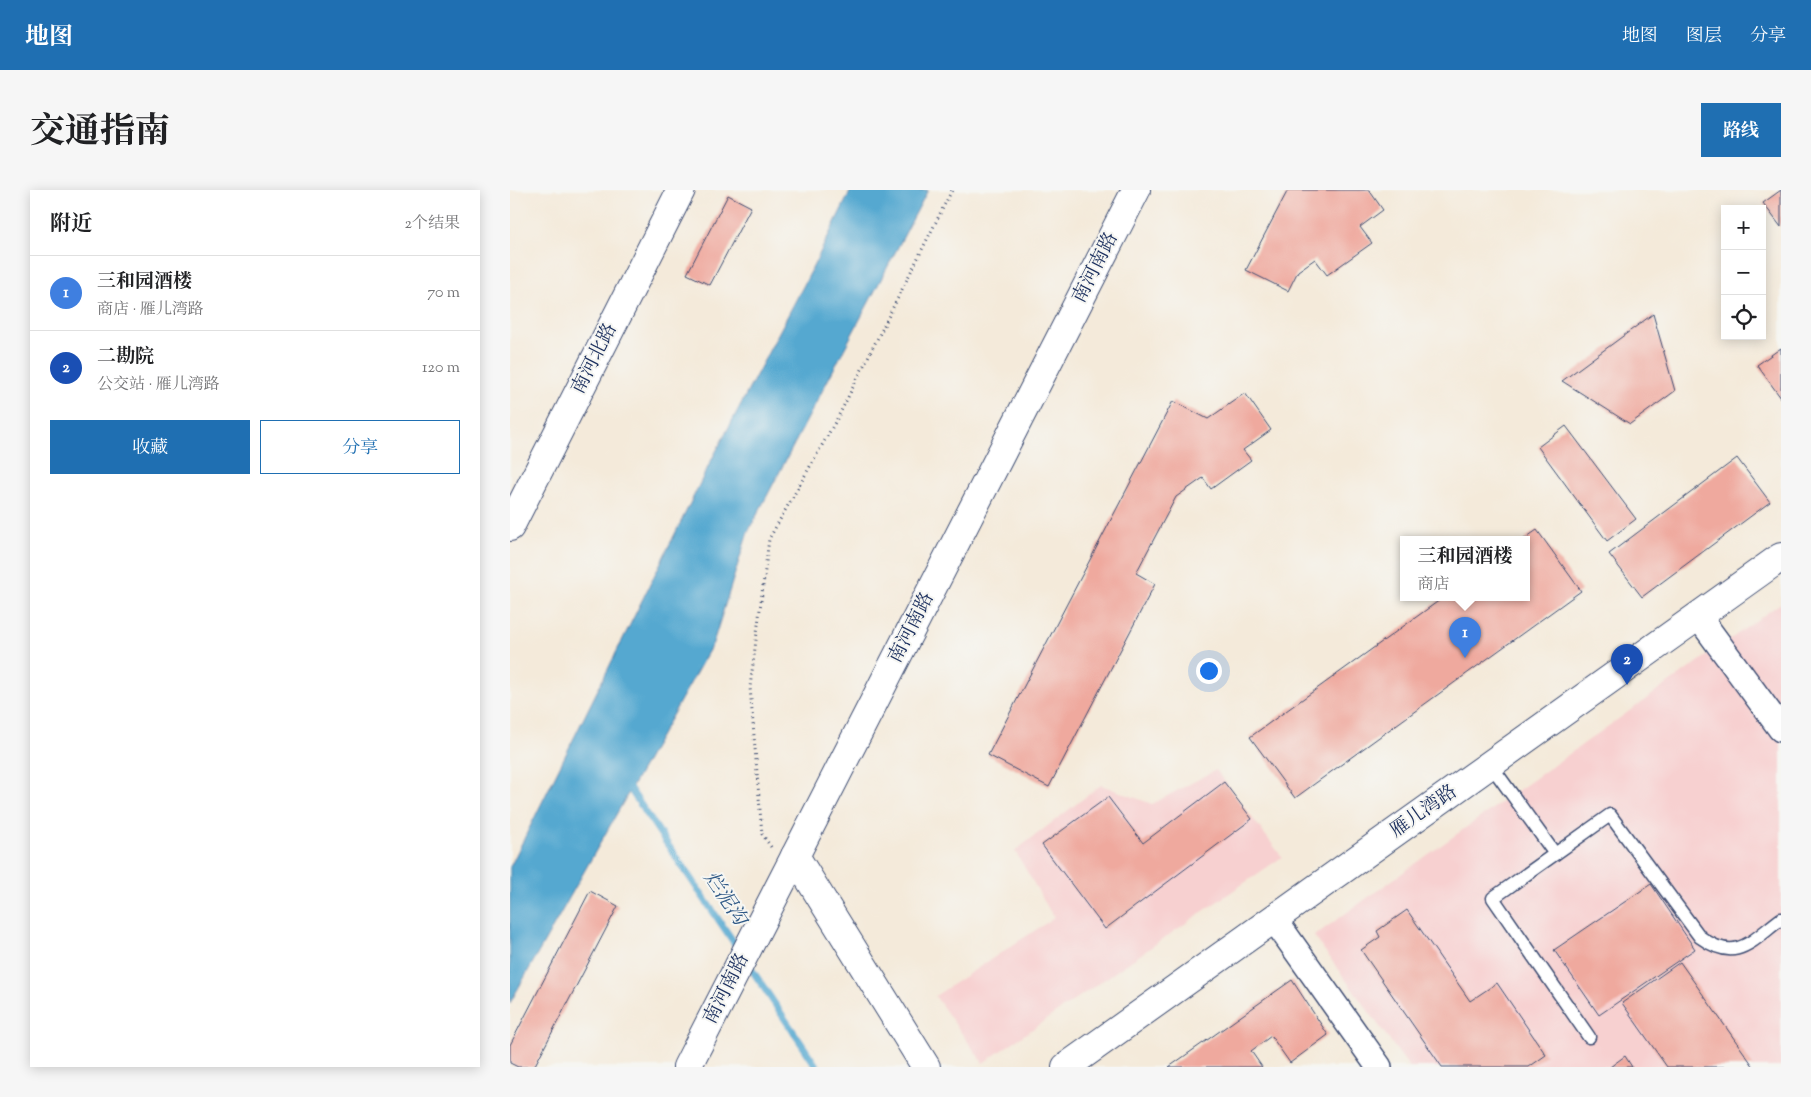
<!DOCTYPE html>
<html lang="zh">
<head>
<meta charset="utf-8">
<style>
	:root { --surface:#fff; --page:#f6f6f6; --text:#202124; --muted:#757577; --line:#e0e0e0; --accent:#1f6fb2 }
	body { margin:0; font-family:"Sorts Mill Goudy","Noto Serif SC",serif; background:var(--page); color:var(--text) }
	.controls { position:absolute; right:15px; top:15px; display:grid; overflow:hidden; border-radius:0px; box-shadow:0 2px 12px #0003 }
	.controls button { width:45px; height:45px; display:grid; place-items:center; padding:0; border:0; border-bottom:1px solid var(--line); background:var(--surface); color:var(--text); font:25px sans-serif }
	.you { position:absolute; left:698px; top:480px; width:18px; height:18px; margin:-12px; border:4px solid #fff; border-radius:50%; background:#1a73e8; box-shadow:0 0 0 8px #1a73e833 }
	.badge { display:grid; place-items:center; width:32px; height:32px; border-radius:50%; background:var(--accent); color:#fff; font-size:16px; font-weight:700 }
	.pin { position:absolute; translate:-50% -41px; filter:drop-shadow(0 1px 2px #0008) }
	.pin::after { content:''; position:absolute; top:26px; width:18px; height:15px; background:inherit; clip-path:polygon(0 0,100% 0,50% 100%) }
	.popup { position:absolute; left:890px; top:346px; width:130px; height:65px; box-sizing:border-box; display:grid; place-content:center; border-radius:0px; background:var(--surface); filter:drop-shadow(0 1px 4px #0005); font-size:16px; white-space:nowrap; color:var(--muted) }
	.popup b { font-size:19px; color:var(--text) }
	.popup::after { content:''; position:absolute; left:50%; top:100%; margin-left:-10px; border:10px solid transparent; border-top-color:var(--surface) }
	.list { margin:0; padding:0; list-style:none }
	h2 { display:flex; justify-content:space-between; align-items:center; height:65px; margin:0; padding:0 20px; font-size:21px }
	h2 small { font-size:16px; font-weight:400; color:var(--muted) }
	.list li { display:grid; grid-template-columns:32px 1fr auto; gap:15px; align-items:center; box-sizing:border-box; height:75px; padding:0 20px; border-top:1px solid var(--line) }
	.list b { display:block; font-size:19px; white-space:nowrap }
	.list p { margin:0; font-size:16px; white-space:nowrap; color:var(--muted) }
	.list em { font-size:16px; font-style:normal; color:var(--muted) }
	.actions { display:flex; gap:10px; padding:15px 20px }
	.actions a { flex:1; padding:11px 0; border:1px solid var(--accent); border-radius:0px; text-align:center; font-size:18px; color:var(--accent) }
	.actions .main { background:var(--accent); color:#fff }
	.icon { flex:none; width:28px; height:28px; fill:none; stroke:currentColor; stroke-width:2; stroke-linecap:round; stroke-linejoin:round }
	.map { position:relative; flex:none; width:1271px; height:877px; overflow:hidden; border-radius:0px }
	header { display:flex; align-items:center; gap:30px; box-sizing:border-box; height:70px; padding:0 25px; background:var(--accent); color:#fff }
	header strong { font-size:24px }
	nav { display:flex; gap:28px; margin-inline-start:auto; font-size:18px }
	.intro { display:flex; align-items:center; justify-content:space-between; box-sizing:border-box; height:120px; padding:0 30px }
	h1 { margin:0; font-size:35px }
	.button { padding:12px 22px; border-radius:0px; background:var(--accent); color:#fff; font-size:18px; font-weight:700 }
	main { display:flex; gap:30px; padding:0 30px }
	aside { flex:1; background:var(--surface); border-radius:0px; box-shadow:0 2px 12px #0003 }
	.map>svg:first-child { display:block }
	.built { fill:#f7d0d0 }
	.water { fill:#55a8d0; stroke:#386c97 }
	.lines { fill:none; stroke-linecap:round; stroke-linejoin:round }
	.stream { stroke:#55a8d0; stroke-width:7 }
	.building { fill:#efa99e }
	.service-casing { stroke:#3c4b71; stroke-width:15 }
	.minor-casing { stroke:#3c4b71; stroke-width:28 }
	.tertiary-casing { stroke:#3c4b71; stroke-width:30 }
	.secondary-casing { stroke:#3c4b71; stroke-width:30 }
	.path { stroke:#3c4b71; stroke-width:3; stroke-dasharray:1 4; stroke-linecap:butt }
	.service { stroke:#fff; stroke-width:12 }
	.minor { stroke:#fff; stroke-width:25 }
	.tertiary { stroke:#fff; stroke-width:28 }
	.secondary { stroke:#fff; stroke-width:28 }
	.labels { text-anchor:middle; dominant-baseline:central; stroke-width:4; stroke-linejoin:round; paint-order:stroke }
	.street-label { font-size:19px; fill:#1b2f5e; stroke:#f6f6f2 }
	.water-label { font-size:20px; font-style:italic; fill:#2f5986; stroke:#f6f6f2 }
</style>
</head>
<body>
<header>
<strong>地图</strong>
<nav><a>地图</a><a>图层</a><a>分享</a></nav>
</header>
<div class="intro"><h1>交通指南</h1><a class="button">路线</a></div>
<main>
<aside>
<h2>附近<small>2个结果</small></h2>
<ul class="list">
<li><span class="badge" style="background:#3f7fe0">1</span><div><b>三和园酒楼</b><p>商店 · 雁儿湾路</p></div><em>70 m</em></li>
<li><span class="badge" style="background:#1a4fb4">2</span><div><b>二勘院</b><p>公交站 · 雁儿湾路</p></div><em>120 m</em></li>
</ul>
<div class="actions"><a class="main">收藏</a><a>分享</a></div>
</aside>
<div class="map">
<svg width="1271" height="877" viewBox="0 0 1271 877">
	<rect width="100%" height="100%" fill="#f6f6f2"/>
	<filter id="ink" filterUnits="userSpaceOnUse"><feTurbulence type="fractalNoise" baseFrequency=".02" numOctaves="2"/><feDisplacementMap in="SourceGraphic" scale="10" xChannelSelector="R" yChannelSelector="G"/><feConvolveMatrix kernelMatrix="1 2 1 2 8 2 1 2 1" color-interpolation-filters="sRGB"/></filter>
	<filter id="wash" filterUnits="userSpaceOnUse"><feTurbulence type="fractalNoise" baseFrequency=".0096" numOctaves="4" result="noise"/><feDisplacementMap in="SourceGraphic" scale="20" xChannelSelector="R" yChannelSelector="G"/><feGaussianBlur stdDeviation="1.12" result="paint"/><feColorMatrix in="noise" values="0 0 0 0 0 0 0 0 0 0 0 0 0 0 0 0 0 1.4 0 .05"/><feComposite in="paint" operator="in"/></filter>
	<g filter="url(#wash)">
		<rect width="100%" height="100%" fill="#f4eada"/>
		<g class="built">
			<path d="M1271,413v464h-372l-95,-131z"/>
			<path d="M706,580l66,87 -299,206 -48,-67 119,-78 -39,-67 86,-66 51,19z"/>
		</g>
		<path class="water" d="M341,0h77l-180,342 -35,111 -203,360v-136l202,-408 96,-182z"/>
		<g class="lines">
			<g class="stream">
				<path d="M116,593l113,167"/>
				<path d="M238,774l69,103"/>
			</g>
		</g>
		<g id="blocks">
			<g class="building">
				<path d="M778,0h81l14,20 -23,17 12,16 -45,32 -12,-16 -17,12 -10,20 -42,-21z"/>
				<path d="M1271,0v37l-18,-24z"/>
				<path d="M218,5l23,12 -41,78 -23,-11z"/>
				<path d="M1143,124l22,77 -45,33 -68,-43z"/>
				<path d="M1271,158v50l-24,-33z"/>
				<path d="M735,203l26,37 -28,20 8,10 -40,29 -8,-11 -27,19 -40,76 19,11 -106,203 -61,-32 185,-354 35,18z"/>
				<path d="M1056,236l70,93 -29,22 -69,-94z"/>
				<path d="M1227,268l33,44 -128,95 -33,-43z"/>
				<path d="M1027,340l44,61 -286,207 -45,-61 194,-140h82v-58h-2z"/>
				<path d="M714,592l28,37 -147,110 -63,-84 66,-48 35,46z"/>
				<path d="M1141,694l44,65 -96,66 -45,-65z"/>
				<path d="M80,701l28,15 -84,161h-16l-8,-4v-18z"/>
				<path d="M897,720l63,91 27,-18 49,72 -17,12h-87l-81,-117 19,-13 -3,-6z"/>
				<path d="M1170,772l74,105h-87l-45,-64z"/>
				<path d="M782,790l36,55 -38,28 -19,-27 -20,15 11,16h-93z"/>
				<path d="M1115,866l7,11h-22z"/>
			</g>
		</g>
	</g>
	<g filter="url(#ink)">
		<use href="#blocks" fill-opacity="0" stroke="#3c4b71" stroke-width="1"/>
		<g class="lines">
			<defs>
				<g id="service">
					<path d="M980,574l65,90"/>
					<path d="M1079,847l-96,-139 117,-83 90,122c37,27 51,4 81,-18"/>
				</g>
				<g id="minor">
					<path d="M1188,426l83,113"/>
					<path d="M764,729l105,148"/>
				</g>
				<g id="tertiary">
					<path d="M0,337l171,-337"/>
					<path d="M285,666l131,211"/>
					<path d="M177,877l449,-877"/>
				</g>
				<path id="secondary" d="M556,877l715,-510"/>
			</defs>
			<use href="#service" class="service-casing"/>
			<use href="#minor" class="minor-casing"/>
			<use href="#tertiary" class="tertiary-casing"/>
			<use href="#secondary" class="secondary-casing"/>
			<path class="path" d="M261,657l-9,-13 -12,-147 19,-148 69,-122 114,-227"/>
			<use href="#service" class="service"/>
			<use href="#minor" class="minor"/>
			<use href="#tertiary" class="tertiary"/>
			<use href="#secondary" class="secondary"/>
		</g>
	</g>
	<g class="labels">
		<g class="street-label">
			<text transform="translate(586 78) rotate(-63)">南河南路</text>
			<text transform="translate(85 169) rotate(-63)">南河北路</text>
			<text transform="translate(402 438) rotate(-63)">南河南路</text>
			<text transform="translate(914 622) rotate(-35)">雁儿湾路</text>
			<text transform="translate(217 799) rotate(-63)">南河南路</text>
		</g>
		<g class="water-label">
			<text transform="translate(214 709) rotate(56)">烂泥沟</text>
		</g>
	</g>
</svg>
<div class="controls">
<button>+</button>
<button>−</button>
<button><svg class="icon" aria-label="locate" viewBox="0 0 24 24"><circle cx="12" cy="12" r="6"/><path d="M12 2v4M12 18v4M2 12h4M18 12h4"/></svg></button>
</div>
<div class="you"></div>
<div class="pin badge" style="left:955px;top:468px;background:#3f7fe0">1</div>
<div class="popup"><b>三和园酒楼</b>商店</div>
<div class="pin badge" style="left:1117px;top:495px;background:#1a4fb4">2</div>
</div>
</main>
</body>
</html>
